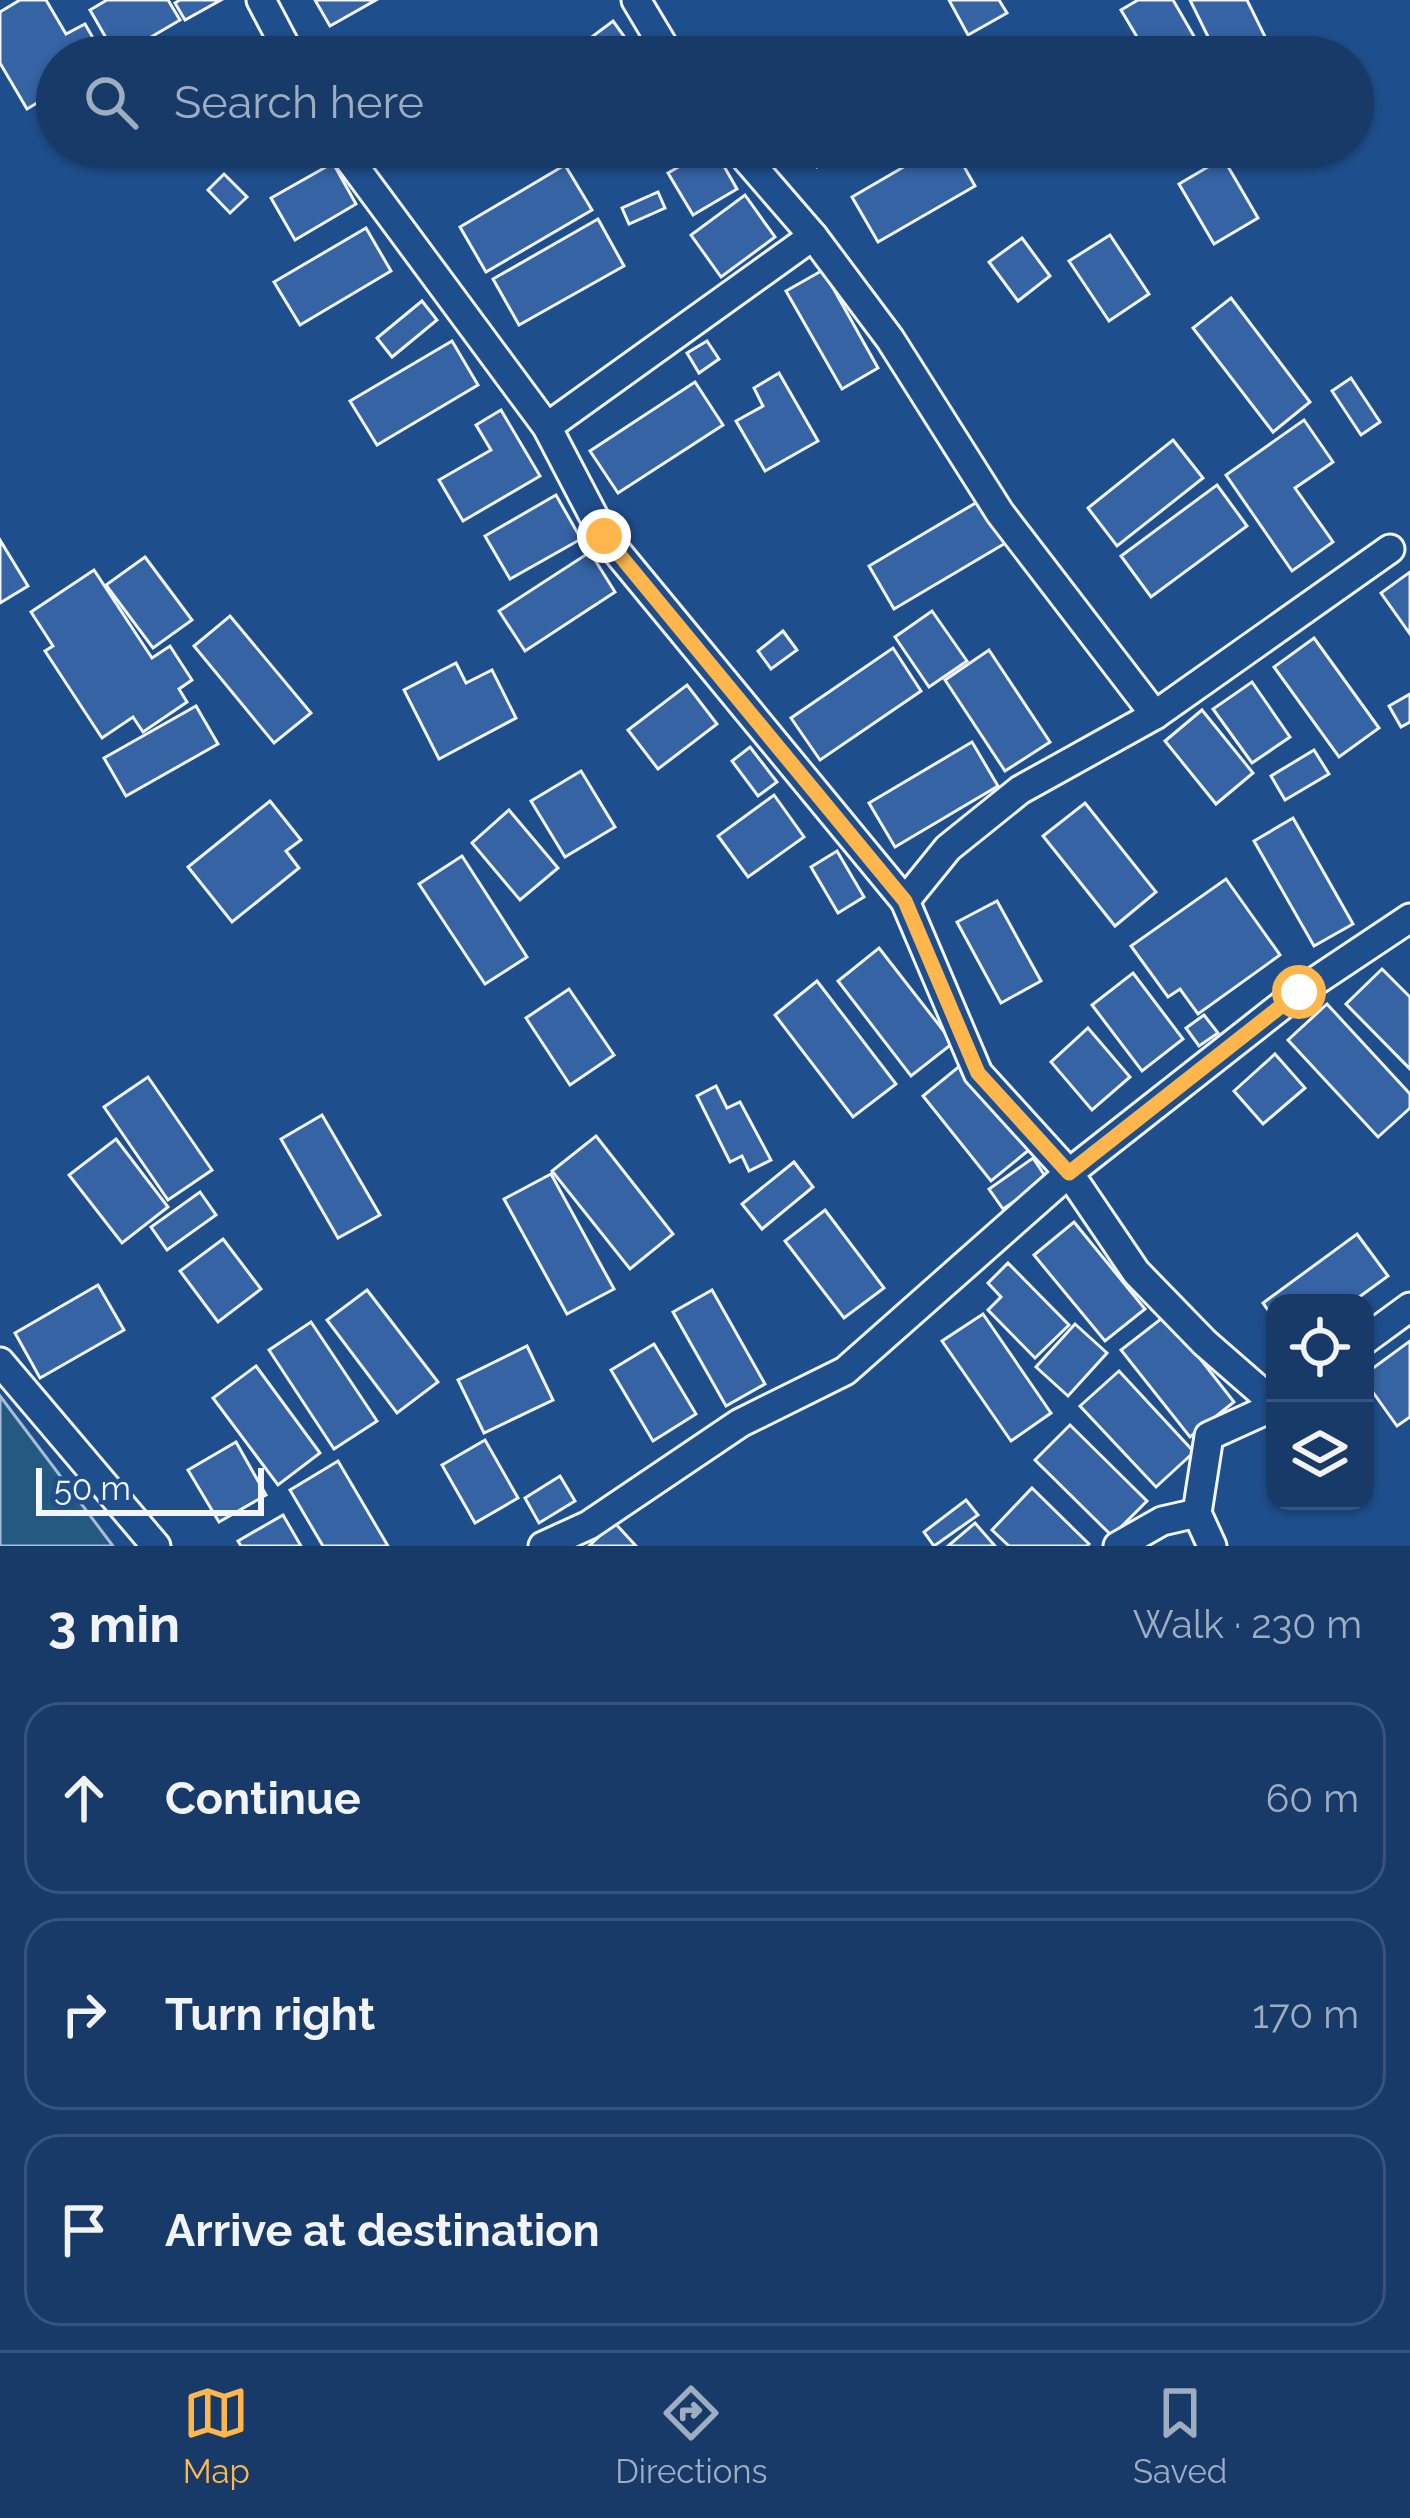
<!DOCTYPE html>
<html lang="en">
<head>
<meta charset="utf-8">
<style>
	:root { --surface:#173a69; --page:#244571; --text:#f1f3f6; --muted:#9eadc0; --line:#36547d; --accent:#ffb74d }
	body { margin:0; font-family:Raleway,sans-serif; background:var(--page); color:var(--text) }
	.controls { position:absolute; right:36px; bottom:36px; display:grid; overflow:hidden; border-radius:24px; box-shadow:0 3px 9px #0004 }
	.controls button { width:108px; height:108px; display:grid; place-items:center; padding:0; border:0; border-bottom:3px solid var(--line); background:var(--surface); color:var(--text); font:60px sans-serif }
	.scale { position:absolute; left:36px; bottom:30px; width:228px; box-sizing:border-box; padding-left:12px; border:6px solid #f2f6ff; border-top:0; font-size:33px; line-height:42px; white-space:nowrap; color:#f2f6ff; -webkit-text-stroke:9px #1f4e8c; paint-order:stroke }
	.stop { position:absolute; width:36px; height:36px; margin:-27px; border:9px solid #ffb74d; border-radius:50%; background:#fff }
	.stop.end { background:#ffb74d; border-color:#fff; box-shadow:0 3px 12px #0008 }
	.list { margin:0; padding:0; list-style:none }
	h2 { display:flex; justify-content:space-between; align-items:center; height:156px; margin:0; padding:0 48px; font-size:51px }
	h2 small { font-size:39px; font-weight:400; color:var(--muted) }
	.list li { display:grid; grid-template-columns:78px 1fr auto; gap:36px; align-items:center; box-sizing:border-box; height:192px; margin:0 24px 24px; padding:0 24px; border:3px solid var(--line); border-radius:36px }
	.list b { display:block; font-size:45px; white-space:nowrap }
	.list em { font-size:39px; font-style:normal; color:var(--muted) }
	.icon { flex:none; width:66px; height:66px; fill:none; stroke:currentColor; stroke-width:2; stroke-linecap:round; stroke-linejoin:round }
	.map { position:relative; flex:none; width:1410px; height:1546px; overflow:hidden }
	.search { position:absolute; background:var(--surface); box-shadow:0 3px 9px #0004; left:36px; right:36px; top:36px; height:132px; display:flex; align-items:center; gap:30px; box-sizing:border-box; padding:0 42px; border-radius:66px; color:var(--muted); font-size:45px }
	.sheet { height:804px; background:var(--surface) }
	nav { display:flex; justify-content:space-around; align-items:center; box-sizing:border-box; height:168px; border-top:3px solid var(--line); background:var(--surface); font-size:33px; color:var(--muted) }
	nav a { display:grid; justify-items:center; gap:6px }
	nav .on { color:var(--accent) }
	.map>svg:first-child { display:block }
	.green { fill:#245a82; stroke:#a8bbd7; stroke-width:3 }
	.building { fill:#3563a3; stroke:#f2f6ff; stroke-width:3 }
	.lines { fill:none; stroke-linecap:round; stroke-linejoin:round }
	.street-casing { stroke:#f2f6ff; stroke-width:33 }
	.street { stroke:#1f4e8c; stroke-width:27 }
	.route { stroke:#ffb74d; stroke-width:15 }
</style>
</head>
<body>
<div class="map">
<svg width="1410" height="1546" viewBox="0 0 1410 1546">
	<rect width="100%" height="100%" fill="#1f4e8c"/>
	<path class="green" d="M0,1396l113,150h-113z"/>
	<g class="building">
		<path d="M20,0h26l20,34 19,-10 19,33h-47v34l-30,18 -27,-46v-51z"/>
		<path d="M107,0h61l12,20 -63,37 -27,-47z"/>
		<path d="M180,0h41l-36,20 -10,-17z"/>
		<path d="M315,0h61l-46,26z"/>
		<path d="M949,0h50l8,13 -39,22z"/>
		<path d="M1138,0h35l33,57h-57l-28,-47z"/>
		<path d="M1190,0h57l28,57h-57z"/>
		<path d="M613,21l26,36h-74z"/>
		<path d="M713,147l24,42 -44,26 -25,-42z"/>
		<path d="M820,147l20,3 -23,17 -9,-11z"/>
		<path d="M938,147h15l22,39 -97,56 -26,-45z"/>
		<path d="M1223,158l35,60 -44,26 -35,-60z"/>
		<path d="M333,163l23,41 -61,36 -24,-42z"/>
		<path d="M565,165l27,45 -106,62 -26,-45z"/>
		<path d="M224,174l23,23 -17,16 -22,-23z"/>
		<path d="M658,192l7,16 -36,16 -7,-16z"/>
		<path d="M745,195l30,42 -54,40 -30,-42z"/>
		<path d="M598,219l26,47 -105,59 -26,-46z"/>
		<path d="M366,228l25,43 -91,54 -26,-43z"/>
		<path d="M1110,235l39,59 -40,27 -40,-60z"/>
		<path d="M1022,238l28,38 -32,25 -29,-39z"/>
		<path d="M823,270l55,98 -36,21 -56,-98z"/>
		<path d="M1231,298l79,104 -37,30 -80,-104z"/>
		<path d="M422,301l15,19 -45,37 -15,-19z"/>
		<path d="M452,341l26,44 -101,60 -27,-44z"/>
		<path d="M707,341l12,18 -20,14 -12,-20z"/>
		<path d="M779,373l39,68 -53,30 -29,-50 27,-15 -9,-18z"/>
		<path d="M1351,378l29,44 -19,13 -29,-44z"/>
		<path d="M695,382l28,43 -105,68 -28,-42z"/>
		<path d="M501,410l39,66 -77,45 -24,-41 52,-30 -15,-25z"/>
		<path d="M1304,420l29,42 -38,26 38,54 -41,29 -66,-96z"/>
		<path d="M1173,440l30,38 -86,68 -29,-38z"/>
		<path d="M1217,485l30,41 -96,71 -30,-41z"/>
		<path d="M556,495l25,44 -71,40 -25,-43z"/>
		<path d="M984,498l25,43 -115,68 -25,-43z"/>
		<path d="M0,540l28,46 -28,17z"/>
		<path d="M590,552l25,40 -90,59 -26,-40z"/>
		<path d="M145,557l47,63 -39,28 -47,-63z"/>
		<path d="M94,570l58,88 18,-12 22,34 -13,9 8,13 -44,30 -10,-15 -31,21 -57,-87 8,-5 -22,-34z"/>
		<path d="M1410,572v62l-29,-41z"/>
		<path d="M932,611l35,50 -38,26 -34,-50z"/>
		<path d="M230,616l81,97 -37,30 -80,-97z"/>
		<path d="M783,631l14,19 -26,19 -13,-18z"/>
		<path d="M1314,638l65,90 -40,29 -65,-90z"/>
		<path d="M893,648l28,43 -101,69 -29,-42z"/>
		<path d="M989,650l61,92 -45,29 -60,-91z"/>
		<path d="M456,663l10,20 26,-13 24,48 -77,41 -35,-69z"/>
		<path d="M1252,682l38,55 -38,26 -39,-54z"/>
		<path d="M687,685l30,39 -59,45 -30,-39z"/>
		<path d="M1410,694v28l-9,5 -12,-21z"/>
		<path d="M196,706l22,38 -92,52 -22,-38z"/>
		<path d="M1202,710l51,63 -37,31 -51,-63z"/>
		<path d="M972,742l26,44 -103,61 -26,-44z"/>
		<path d="M750,747l27,35 -19,14 -26,-35z"/>
		<path d="M1314,750l15,24 -44,26 -14,-24z"/>
		<path d="M581,771l34,56 -50,30 -34,-56z"/>
		<path d="M774,795l30,42 -56,40 -30,-41z"/>
		<path d="M270,801l31,39 -15,11 13,17 -67,54 -44,-55z"/>
		<path d="M1085,803l71,89 -41,34 -72,-90z"/>
		<path d="M509,810l49,58 -38,32 -48,-57z"/>
		<path d="M1293,818l60,106 -39,22 -60,-105z"/>
		<path d="M837,851l27,46 -26,16 -27,-46z"/>
		<path d="M462,856l65,101 -42,27 -66,-100z"/>
		<path d="M1226,879l54,76 -82,59 -18,-25 -12,8 -37,-51z"/>
		<path d="M997,901l44,80 -40,22 -44,-81z"/>
		<path d="M879,948l74,95 -42,33 -73,-95z"/>
		<path d="M1382,969l28,28v72l-64,-65z"/>
		<path d="M1133,973l50,66 -41,32 -50,-66z"/>
		<path d="M817,981l79,103 -43,33 -78,-102z"/>
		<path d="M569,989l45,66 -44,30 -44,-67z"/>
		<path d="M1327,1004l83,90v14l-32,29 -90,-97z"/>
		<path d="M1204,1015l14,18 -19,13 -13,-18z"/>
		<path d="M1088,1028l42,49 -38,33 -41,-48z"/>
		<path d="M1275,1054l30,34 -42,36 -29,-33z"/>
		<path d="M967,1060l68,85 -44,36 -68,-85z"/>
		<path d="M148,1077l64,93 -44,30 -64,-93z"/>
		<path d="M716,1086l11,22 13,-6 31,58 -22,11 -7,-15 -12,6 -33,-66z"/>
		<path d="M322,1115l58,100 -42,23 -57,-99z"/>
		<path d="M596,1136l77,98 -43,35 -78,-98z"/>
		<path d="M116,1139l52,68 -46,36 -53,-68z"/>
		<path d="M1033,1158l14,21 -44,30 -14,-20z"/>
		<path d="M794,1162l19,25 -51,42 -20,-25z"/>
		<path d="M551,1174l63,115 -47,25 -63,-115z"/>
		<path d="M200,1192l16,23 -49,35 -16,-23z"/>
		<path d="M825,1210l59,78 -40,30 -59,-77z"/>
		<path d="M1074,1222l71,87 -40,32 -71,-86z"/>
		<path d="M1357,1234l31,42 -37,27h-76v17l-12,-17z"/>
		<path d="M223,1239l38,50 -43,33 -38,-51z"/>
		<path d="M1008,1263l61,62 -34,33 -47,-48 13,-13 -13,-14z"/>
		<path d="M98,1285l26,45 -84,48 -25,-45z"/>
		<path d="M367,1290l71,92 -41,31 -70,-93z"/>
		<path d="M712,1290l53,94 -39,22 -53,-94z"/>
		<path d="M983,1314l68,99 -40,28 -69,-100z"/>
		<path d="M1166,1315l68,87 -44,35 -69,-87z"/>
		<path d="M311,1322l66,99 -43,28 -65,-99z"/>
		<path d="M1075,1324l32,29 -39,43 -32,-29z"/>
		<path d="M1410,1341v76l-13,9 -32,-45v-7z"/>
		<path d="M654,1344l42,70 -43,27 -42,-71z"/>
		<path d="M527,1346l26,54 -69,33 -26,-53z"/>
		<path d="M256,1366l64,87 -42,32 -65,-87z"/>
		<path d="M1119,1371l75,81 -38,35 -76,-81z"/>
		<path d="M1070,1425l77,76 -35,35 -77,-76z"/>
		<path d="M485,1440l33,58 -43,25 -33,-58z"/>
		<path d="M236,1442l30,53 -47,27 -31,-52z"/>
		<path d="M338,1461l50,85h-65l-33,-56z"/>
		<path d="M560,1476l15,25 -36,22 -14,-25z"/>
		<path d="M1032,1488l57,56 -2,2h-78l-17,-16z"/>
		<path d="M966,1500l12,15 -44,31 -10,-14z"/>
		<path d="M283,1515l18,31h-60l-3,-5z"/>
		<path d="M614,1522l22,24h-47z"/>
		<path d="M975,1523l20,23h-47z"/>
	</g>
	<g class="lines">
		<defs>
			<g id="street">
				<path d="M261,0l30,57"/>
				<path d="M636,0l34,57"/>
				<path d="M340,147l207,280 57,109 301,365 73,172 91,100 67,99 69,71 70,61"/>
				<path d="M736,147l77,89 77,103 110,174 155,202"/>
				<path d="M547,427l266,-191"/>
				<path d="M905,901l43,-53 72,-58 135,-75 235,-166"/>
				<path d="M1365,1340l45,-33"/>
				<path d="M0,1362l156,184"/>
				<path d="M543,1546l46,-21 151,-102 105,-52 224,-198 230,-181 111,-74"/>
				<path d="M1118,1546l44,-25 35,-8"/>
				<path d="M1212,1546l-15,-33 12,-77 66,-30"/>
			</g>
		</defs>
		<use href="#street" class="street-casing"/>
		<use href="#street" class="street"/>
	</g>
	<g class="lines">
		<path class="route" d="M604,536l301,365 73,172 91,100 230,-181"/>
	</g>
</svg>
<div class="controls">
<button><svg class="icon" aria-label="locate" viewBox="0 0 24 24"><circle cx="12" cy="12" r="6"/><path d="M12 2v4M12 18v4M2 12h4M18 12h4"/></svg></button>
<button><svg class="icon" aria-label="layers" viewBox="0 0 24 24"><path d="M12 4l9 5-9 5-9-5zM3 14l9 5 9-5"/></svg></button>
</div>
<div class="scale">50 m</div>
<div class="stop" style="left:1299px;top:992px"></div>
<div class="stop end" style="left:604px;top:536px"></div>
<div class="search"><svg class="icon" aria-label="search" viewBox="0 0 24 24"><circle cx="10" cy="10" r="6"/><path d="M15 15l6 6"/></svg>Search here</div>
</div>
<section class="sheet">
<h2>3 min<small>Walk · 230 m</small></h2>
<ul class="list">
<li><svg class="icon" aria-label="ahead" viewBox="0 0 24 24"><path d="M12 20V5M6 11l6-6 6 6"/></svg><div><b>Continue</b></div><em>60 m</em></li>
<li><svg class="icon" aria-label="right" viewBox="0 0 24 24"><path d="M7 20v-9h11M14 6l5 5-5 5"/></svg><div><b>Turn right</b></div><em>170 m</em></li>
<li><svg class="icon" aria-label="arrive" viewBox="0 0 24 24"><path d="M6 21V4h12l-3 4 3 4H6"/></svg><div><b>Arrive at destination</b></div></li>
</ul>
</section>
<nav>
<a class="on"><svg class="icon" aria-label="map" viewBox="0 0 24 24"><path d="M3 6l6-2 6 2 6-2v14l-6 2-6-2-6 2zM9 4v14M15 6v14"/></svg>Map</a>
<a><svg class="icon" aria-label="directions" viewBox="0 0 24 24"><path d="M12 3l9 9-9 9-9-9zM9 14v-3h6M13 9l2 2-2 2"/></svg>Directions</a>
<a><svg class="icon" aria-label="saved" viewBox="0 0 24 24"><path d="M7 4h10v16l-5-4-5 4z"/></svg>Saved</a>
</nav>
</body>
</html>
